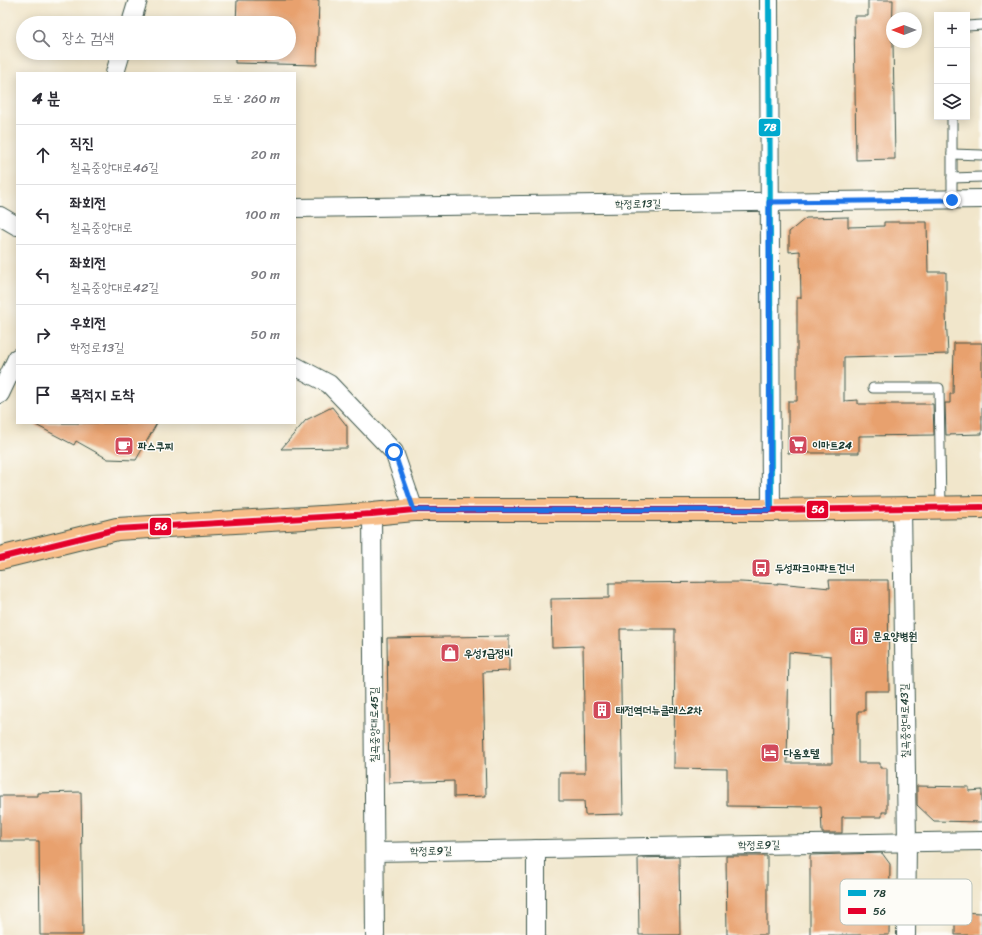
<!DOCTYPE html>
<html lang="ko">
<head>
<meta charset="utf-8">
<style>
	:root { --surface:#fff; --page:#f2f2f3; --text:#2b2b33; --muted:#7c7c81; --line:#e1e1e2 }
	body { margin:0; font-family:Sriracha,"Poor Story",sans-serif; background:var(--page); color:var(--text) }
	.controls { position:absolute; right:12px; top:12px; display:grid; overflow:hidden; border-radius:0px; box-shadow:0 2px 10px #0003 }
	.controls button { width:36px; height:36px; display:grid; place-items:center; padding:0; border:0; border-bottom:1px solid var(--line); background:var(--surface); color:var(--text); font:20px sans-serif }
	.compass { position:absolute; left:886px; top:12px; width:36px; height:36px; border-radius:50%; background:var(--surface); box-shadow:0 2px 10px #0003; rotate:270deg }
	.stop { position:absolute; width:12px; height:12px; margin:-9px; border:3px solid #1a73e8; border-radius:50%; background:#fff }
	.stop.end { background:#1a73e8; border-color:#fff; box-shadow:0 1px 4px #0008 }
	.list { margin:0; padding:0; list-style:none }
	h2 { display:flex; justify-content:space-between; align-items:center; height:52px; margin:0; padding:0 16px; font-size:17px }
	h2 small { font-size:13px; font-weight:400; color:var(--muted) }
	.list li { display:grid; grid-template-columns:26px 1fr auto; gap:12px; align-items:center; box-sizing:border-box; height:60px; padding:0 16px; border-top:1px solid var(--line) }
	.list b { display:block; font-size:15px; white-space:nowrap }
	.list p { margin:0; font-size:13px; white-space:nowrap; color:var(--muted) }
	.list em { font-size:13px; font-style:normal; color:var(--muted) }
	.icon { flex:none; width:22px; height:22px; fill:none; stroke:currentColor; stroke-width:2; stroke-linecap:round; stroke-linejoin:round }
	.map { position:relative; flex:none; width:982px; height:935px; overflow:hidden }
	.search { position:absolute; background:var(--surface); box-shadow:0 2px 10px #0003; left:16px; top:16px; width:280px; height:44px; display:flex; align-items:center; gap:10px; box-sizing:border-box; padding:0 14px; border-radius:22px; color:var(--muted); font-size:15px }
	.panel { position:absolute; background:var(--surface); box-shadow:0 2px 10px #0003; left:16px; top:72px; width:280px; height:352px; border-radius:0px }
	.map>svg:first-child { display:block }
	.building { fill:#e8a16e; fill-rule:evenodd }
	.lines { fill:none; stroke-linecap:round; stroke-linejoin:round }
	.service-casing { stroke:#3e564b; stroke-width:11 }
	.minor-casing { stroke:#3e564b; stroke-width:20 }
	.primary-casing { stroke:#3e564b; stroke-width:24 }
	.service { stroke:#fff; stroke-width:9 }
	.minor { stroke:#fff; stroke-width:18 }
	.primary { stroke:#f7bd88; stroke-width:22 }
	.bus-1-casing { stroke:#fdfcf7; stroke-width:9 }
	.bus-2-casing { stroke:#fdfcf7; stroke-width:9 }
	.bus-1 { stroke:#00a9ce; stroke-width:6 }
	.bus-2 { stroke:#e4002b; stroke-width:6 }
	.route { stroke:#1a73e8; stroke-width:5 }
	.labels { text-anchor:middle; dominant-baseline:central; stroke-width:3; stroke-linejoin:round; paint-order:stroke }
	.street-label { font-size:11px; fill:#1f3d34; stroke:#fdfcf7 }
	.poi-label { font-size:11px; font-weight:bold; fill:#1f3d34; stroke:#fdfcf7; text-anchor:start }
	.key { fill:#fdfcf7; stroke:#bac3bc; stroke-width:1 }
	.key-label { font-size:11px; fill:#1f3d34 }
	.line-badge { stroke:#fdfcf7; stroke-width:1.5 }
	.badge-label { font-size:11px; text-anchor:middle; font-weight:bold; fill:#fff }
</style>
</head>
<body>
<div class="map">
<svg width="982" height="935" viewBox="0 0 982 935">
	<rect width="100%" height="100%" fill="#fdfcf7"/>
	<filter id="ink" filterUnits="userSpaceOnUse"><feTurbulence type="fractalNoise" baseFrequency=".025" numOctaves="2"/><feDisplacementMap in="SourceGraphic" scale="8" xChannelSelector="R" yChannelSelector="G"/><feConvolveMatrix kernelMatrix="1 2 1 2 8 2 1 2 1" color-interpolation-filters="sRGB"/></filter>
	<filter id="wash" filterUnits="userSpaceOnUse"><feTurbulence type="fractalNoise" baseFrequency=".012" numOctaves="4" result="noise"/><feDisplacementMap in="SourceGraphic" scale="16" xChannelSelector="R" yChannelSelector="G"/><feGaussianBlur stdDeviation="0.9" result="paint"/><feColorMatrix in="noise" values="0 0 0 0 0 0 0 0 0 0 0 0 0 0 0 0 0 1.4 0 .05"/><feComposite in="paint" operator="in"/></filter>
	<g filter="url(#wash)">
		<rect width="100%" height="100%" fill="#f1e6cb"/>
		<g id="blocks">
			<g class="building">
				<path d="M237,0h82l-2,65 -82,-2v-10h54v-30h-53z"/>
				<path d="M868,0h25l-1,42h1l2,117 -39,1 -2,-144h14z"/>
				<path d="M848,217v10l36,-1v-4h43l1,50h18v42l2,40 -104,3v44l14,-1v4h75l1,31 -75,1v17h-71v-52h9v-103h4l-1,-47 -11,1v-20l17,-14z"/>
				<path d="M954,343h28v91l-36,1 -1,-32h5v-9h3z"/>
				<path d="M332,407l15,19v22l-66,1 25,-29z"/>
				<path d="M32,423h125l-21,37 -28,-1 -32,-18 -2,4z"/>
				<path d="M829,580h59l1,111h-24v20h-7v52h22v5h7v44h-5v5h-40v16h-20l-1,-26 -94,-1v-37l-53,-1 1,-139h-55l3,185 -38,1 -1,-14h-25v-28h26l-2,-127 -31,1 -1,-48 58,-1v-15l131,-1 38,2v-1l52,5zM789,652l42,4 1,107h-45z"/>
				<path d="M509,636v35l-26,1 3,124 -32,1v-16l-65,2 -2,-145z"/>
				<path d="M917,786l52,1v4l13,-1v32l-48,-1 -17,-16z"/>
				<path d="M81,792l2,143h-43l-1,-94h-39v-45h38v-3z"/>
				<path d="M882,853l8,11 -1,71h-79v-80z"/>
				<path d="M726,856h41v79h-40z"/>
				<path d="M679,857l1,78h-41l-1,-77z"/>
				<path d="M955,912l27,1v22h-27z"/>
			</g>
		</g>
	</g>
	<g filter="url(#ink)">
		<use href="#blocks" fill-opacity="0" stroke="#3e564b" stroke-width="1"/>
		<g class="lines">
			<defs>
				<g id="service">
					<path d="M967,26l15,-1"/>
					<path d="M952,154l30,1"/>
					<path d="M952,178l30,-1"/>
					<path d="M952,200v-83"/>
					<path d="M873,388h66l2,120"/>
				</g>
				<g id="minor">
					<path d="M769,0l2,510"/>
					<path d="M131,23l7,-23"/>
					<path d="M115,73l6,-20"/>
					<path d="M295,208l687,-9"/>
					<path d="M0,216l17,10"/>
					<path d="M295,366l34,18 65,68 20,58"/>
					<path d="M0,394l17,-36"/>
					<path d="M902,508l5,334 -1,93"/>
					<path d="M372,514l3,421"/>
					<path d="M536,849v86"/>
					<path d="M375,852l607,-11"/>
				</g>
				<path id="primary" d="M0,558l117,-29 255,-15 42,-4h357l211,-3"/>
			</defs>
			<use href="#service" class="service-casing"/>
			<use href="#minor" class="minor-casing"/>
			<use href="#primary" class="primary-casing"/>
			<use href="#service" class="service"/>
			<use href="#minor" class="minor"/>
			<use href="#primary" class="primary"/>
			<defs>
				<path id="bus-1" d="M769,0l2,510"/>
				<path id="bus-2" d="M0,558l117,-29 255,-15 42,-4h357l211,-3"/>
			</defs>
			<use href="#bus-1" class="bus-1-casing"/>
			<use href="#bus-2" class="bus-2-casing"/>
			<use href="#bus-1" class="bus-1"/>
			<use href="#bus-2" class="bus-2"/>
		</g>
	</g>
	<g class="lines" filter="url(#ink)">
		<path class="route" d="M394,452l20,58h356l-1,-308 183,-2"/>
	</g>
	<defs>
		<symbol id="supermarket-square" viewBox="-11 -11 22 22"><rect x="-9" y="-9" width="18" height="18" rx="4" fill="#d1495b" stroke="#fdfcf7"/><path d="M-6-5.5h2.5l.6 2H6L4.5 2H-2.5L-4.4-4H-6ZM-1.5 3.2a1.3 1.3 0 1 0 .1 0ZM3 3.2a1.3 1.3 0 1 0 .1 0Z" fill="#fff"/></symbol>
		<symbol id="cafe-square" viewBox="-11 -11 22 22"><rect x="-9" y="-9" width="18" height="18" rx="4" fill="#d1495b" stroke="#fdfcf7"/><path d="M-5.5-4.5H6V0H3Q3 3.5 0 3.5H-2.5Q-5.5 3.5-5.5 0ZM3-3.2v2h1.7v-2ZM-6 4.5H4V6H-6Z" fill="#fff"/></symbol>
		<symbol id="bus-square" viewBox="-11 -11 22 22"><rect x="-9" y="-9" width="18" height="18" rx="4" fill="#d1495b" stroke="#fdfcf7"/><path d="M-5-6H5V4H4V6H2V4H-2V6H-4V4H-5ZM-3.5-4V0h7V-4ZM-3.5 1.2v1.5H-2V1.2ZM2 1.2v1.5H3.5V1.2Z" fill="#fff"/></symbol>
		<symbol id="building-square" viewBox="-11 -11 22 22"><rect x="-9" y="-9" width="18" height="18" rx="4" fill="#d1495b" stroke="#fdfcf7"/><path d="M-4-6H4V6H1V3H-1V6H-4ZM-2.5-4.3h1.7v1.8h-1.7ZM.8-4.3h1.7v1.8H.8ZM-2.5-1h1.7V.8h-1.7ZM.8-1h1.7V.8H.8Z" fill="#fff"/></symbol>
		<symbol id="shop-square" viewBox="-11 -11 22 22"><rect x="-9" y="-9" width="18" height="18" rx="4" fill="#d1495b" stroke="#fdfcf7"/><path d="M-5-2.5h2.3a2.7 3.5 0 0 1 5.4 0H5L5.5 6h-11ZM-1.5-2.5h3a1.5 2.3 0 0 0-3 0Z" fill="#fff"/></symbol>
		<symbol id="hotel-square" viewBox="-11 -11 22 22"><rect x="-9" y="-9" width="18" height="18" rx="4" fill="#d1495b" stroke="#fdfcf7"/><path d="M-6-4.5h1.5V1H6V5H4.5V3h-9V5H-6ZM-4 0a1.8 1.8 0 1 1 3.6 0ZM.5 0V-2.5h3Q6-2.5 6 0Z" fill="#fff"/></symbol>
	</defs>
	<g fill-rule="evenodd">
		<use href="#supermarket-square" x="787" y="434" width="22" height="22"/>
		<use href="#cafe-square" x="113" y="435" width="22" height="22"/>
		<use href="#bus-square" x="750" y="557" width="22" height="22"/>
		<use href="#building-square" x="848" y="625" width="22" height="22"/>
		<use href="#shop-square" x="439" y="642" width="22" height="22"/>
		<use href="#building-square" x="591" y="699" width="22" height="22"/>
		<use href="#hotel-square" x="759" y="742" width="22" height="22"/>
	</g>
	<g class="labels">
		<g class="street-label">
			<text transform="translate(638 204) rotate(-1)">학정로13길</text>
			<text transform="translate(905 721) rotate(-91)">칠곡중앙대로43길</text>
			<text transform="translate(374 725) rotate(-90)">칠곡중앙대로45길</text>
			<text transform="translate(759 845) rotate(-1)">학정로9길</text>
			<text transform="translate(431 851) rotate(-1)">학정로9길</text>
		</g>
		<g class="poi-label">
			<text x="812" y="445">이마트24</text>
			<text x="138" y="446">파스쿠찌</text>
			<text x="775" y="568">두성파크아파트건너</text>
			<text x="873" y="636">문요양병원</text>
			<text x="464" y="653">우성1급정비</text>
			<text x="616" y="710">태전역더뉴클래스2차</text>
			<text x="784" y="753">다옴호텔</text>
		</g>
	</g>
	<rect x="840" y="879" width="132" height="46" rx="6" class="key"/>
	<rect x="848" y="890" width="18" height="6" fill="#00a9ce"/>
	<rect x="848" y="908" width="18" height="6" fill="#e4002b"/>
	<g class="key-label">
		<text x="873" y="897">78</text>
		<text x="873" y="915">56</text>
	</g>
	<g class="line-badge">
		<rect x="758" y="118" width="23" height="19" rx="4" fill="#00a9ce"/>
		<rect x="806" y="500" width="23" height="19" rx="4" fill="#e4002b"/>
		<rect x="149" y="517" width="23" height="19" rx="4" fill="#e4002b"/>
	</g>
	<g class="badge-label">
		<text x="770" y="131">78</text>
		<text x="818" y="513">56</text>
		<text x="161" y="530">56</text>
	</g>
</svg>
<div class="controls">
<button>+</button>
<button>−</button>
<button><svg class="icon" aria-label="layers" viewBox="0 0 24 24"><path d="M12 4l9 5-9 5-9-5zM3 14l9 5 9-5"/></svg></button>
</div>
<svg class="compass" viewBox="-18 -18 36 36"><path d="M0-13l5 13h-10z" fill="#e53935"/><path d="M0 13l5-13h-10z" fill="#7c7c81"/></svg>
<div class="stop" style="left:394px;top:452px"></div>
<div class="stop end" style="left:952px;top:200px"></div>
<div class="search"><svg class="icon" aria-label="search" viewBox="0 0 24 24"><circle cx="10" cy="10" r="6"/><path d="M15 15l6 6"/></svg>장소 검색</div>
<section class="panel">
<h2>4 분<small>도보 · 260 m</small></h2>
<ul class="list">
<li><svg class="icon" aria-label="ahead" viewBox="0 0 24 24"><path d="M12 20V5M6 11l6-6 6 6"/></svg><div><b>직진</b><p>칠곡중앙대로46길</p></div><em>20 m</em></li>
<li><svg class="icon" aria-label="left" viewBox="0 0 24 24"><path d="M17 20v-9H6M10 6l-5 5 5 5"/></svg><div><b>좌회전</b><p>칠곡중앙대로</p></div><em>100 m</em></li>
<li><svg class="icon" aria-label="left" viewBox="0 0 24 24"><path d="M17 20v-9H6M10 6l-5 5 5 5"/></svg><div><b>좌회전</b><p>칠곡중앙대로42길</p></div><em>90 m</em></li>
<li><svg class="icon" aria-label="right" viewBox="0 0 24 24"><path d="M7 20v-9h11M14 6l5 5-5 5"/></svg><div><b>우회전</b><p>학정로13길</p></div><em>50 m</em></li>
<li><svg class="icon" aria-label="arrive" viewBox="0 0 24 24"><path d="M6 21V4h12l-3 4 3 4H6"/></svg><div><b>목적지 도착</b></div></li>
</ul>
</section>
</div>
</body>
</html>
